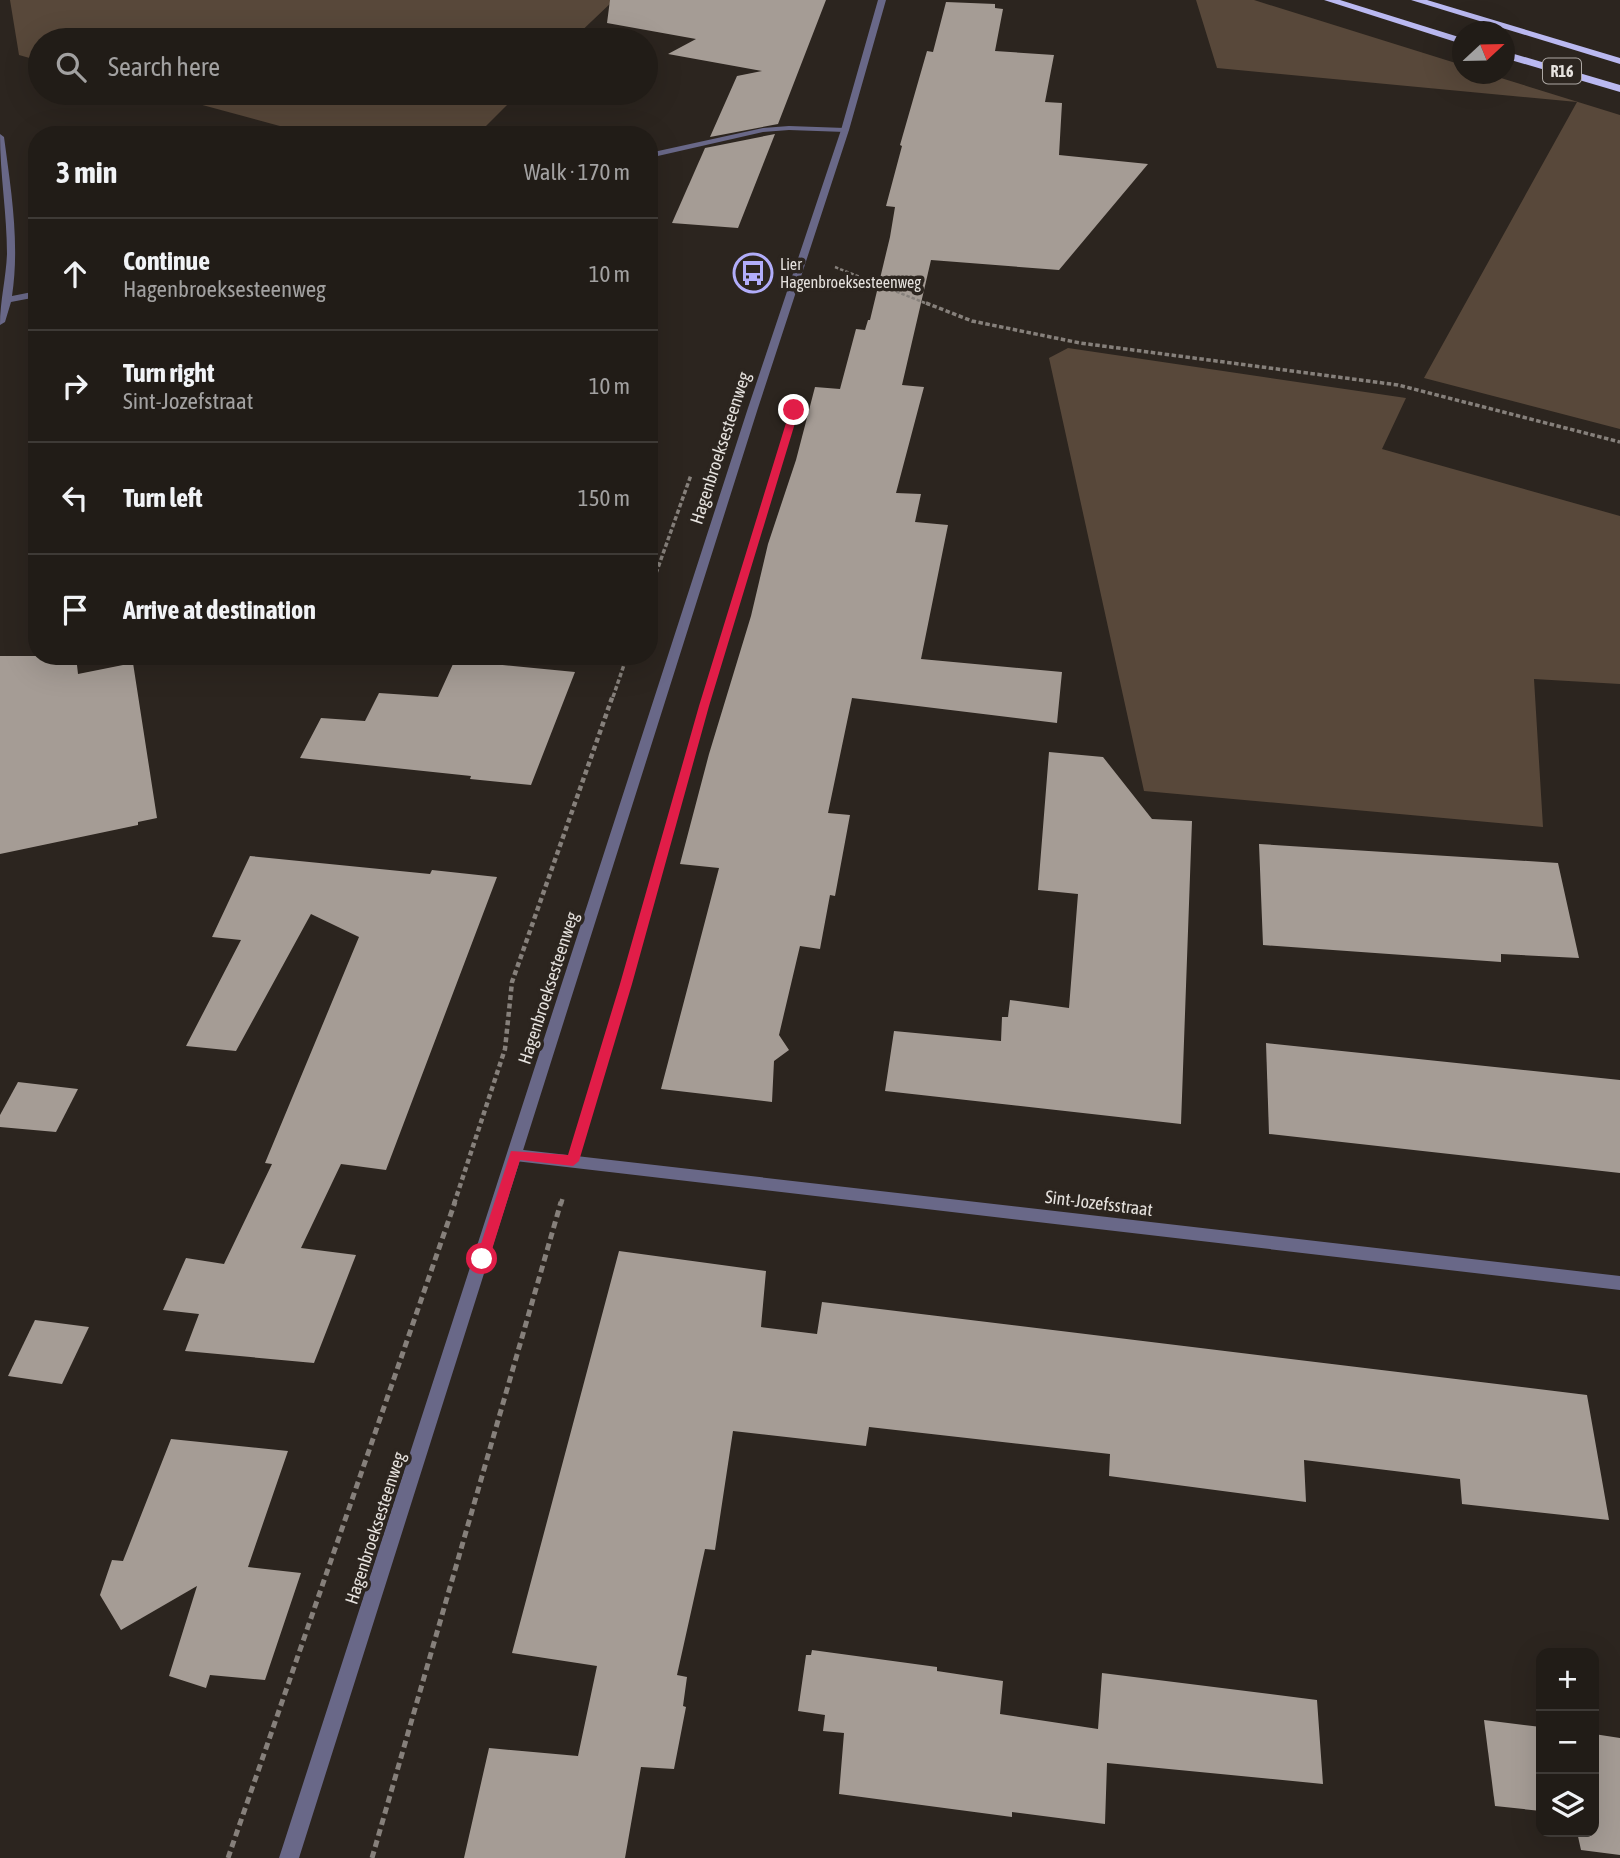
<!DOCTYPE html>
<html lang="en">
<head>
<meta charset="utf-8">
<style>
	:root { --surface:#211c17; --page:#292520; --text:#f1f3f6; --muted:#a2a1a1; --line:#3e3a36 }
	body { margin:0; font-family:"Asap Condensed",sans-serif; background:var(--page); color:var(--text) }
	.controls { position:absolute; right:21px; bottom:21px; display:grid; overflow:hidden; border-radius:14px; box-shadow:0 7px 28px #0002 }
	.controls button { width:63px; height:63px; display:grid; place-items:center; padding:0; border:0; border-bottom:2px solid var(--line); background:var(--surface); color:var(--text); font:35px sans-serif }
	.compass { position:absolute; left:1452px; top:21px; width:63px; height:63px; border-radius:50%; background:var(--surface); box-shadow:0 7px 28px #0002; rotate:68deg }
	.stop { position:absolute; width:21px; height:21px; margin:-16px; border:5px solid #e11d48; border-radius:50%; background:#fff }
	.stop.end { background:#e11d48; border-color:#fff; box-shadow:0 2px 7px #0008 }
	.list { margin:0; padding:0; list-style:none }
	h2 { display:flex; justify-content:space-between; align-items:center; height:91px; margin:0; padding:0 28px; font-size:30px }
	h2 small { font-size:23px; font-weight:400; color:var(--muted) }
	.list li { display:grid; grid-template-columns:46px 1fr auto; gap:21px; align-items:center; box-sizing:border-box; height:112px; padding:0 28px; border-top:2px solid var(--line) }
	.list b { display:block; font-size:26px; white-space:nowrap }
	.list p { margin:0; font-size:23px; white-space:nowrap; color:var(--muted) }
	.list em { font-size:23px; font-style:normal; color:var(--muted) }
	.icon { flex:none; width:38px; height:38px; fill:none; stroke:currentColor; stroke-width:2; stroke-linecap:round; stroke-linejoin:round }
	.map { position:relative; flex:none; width:1620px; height:1858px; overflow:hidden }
	.search { position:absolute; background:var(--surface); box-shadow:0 7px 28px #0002; left:28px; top:28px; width:630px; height:77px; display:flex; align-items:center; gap:18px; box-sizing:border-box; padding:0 24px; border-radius:38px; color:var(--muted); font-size:26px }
	.panel { position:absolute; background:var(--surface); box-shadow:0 7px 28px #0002; left:28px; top:126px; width:630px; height:539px; border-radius:28px }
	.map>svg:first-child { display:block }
	.green { fill:#58483a }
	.building { fill:#a59c95 }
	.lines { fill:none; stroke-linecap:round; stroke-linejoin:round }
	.path-far3 { stroke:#86807b; stroke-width:2.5; stroke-dasharray:3.5 2; stroke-linecap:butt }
	.path-far2 { stroke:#86807b; stroke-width:3.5; stroke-dasharray:4.5 2.5; stroke-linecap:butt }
	.path-far1 { stroke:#86807b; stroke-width:4.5; stroke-dasharray:5 3.5; stroke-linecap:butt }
	.path { stroke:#86807b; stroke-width:5; stroke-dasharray:7 4.5; stroke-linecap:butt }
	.minor { fill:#696888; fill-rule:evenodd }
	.tertiary { fill:#696888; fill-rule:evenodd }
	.trunk { fill:#bab9f1; fill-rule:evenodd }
	.route { fill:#e11d48 }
	.labels { text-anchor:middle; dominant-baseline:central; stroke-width:7; stroke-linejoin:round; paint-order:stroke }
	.shield { fill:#2c251f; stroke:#aea9a5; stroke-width:2 }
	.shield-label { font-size:16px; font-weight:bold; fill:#e6e2de }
	.far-poi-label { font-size:16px; fill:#e6e2de; stroke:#2c251f; text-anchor:start }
	.street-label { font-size:18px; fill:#e6e2de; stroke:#2c251f }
</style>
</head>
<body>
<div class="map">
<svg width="1620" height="1858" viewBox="0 0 1620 1858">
	<rect width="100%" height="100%" fill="#2c251f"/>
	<g class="green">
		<path d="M10,0h604l-42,40h-532v21l-21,-6z"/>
		<path d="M1196,0h58l208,65v9h26l132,41v314l-196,-51 153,-276 -360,-34z"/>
		<path d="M158,93h361l-42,42h-164z"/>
		<path d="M1068,348l338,50 -24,51 238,67v168l-86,-5 9,148 -399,-36 -95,-433z"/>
	</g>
	<g class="building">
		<path d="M610,0h216l-48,124 -68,13 27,-61 25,-5 -94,-17 28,-15 -89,-16z"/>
		<path d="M946,2l49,2v4l8,1 -8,42 59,4 -9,47 17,1 -3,52 89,9 -89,106 -128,-10 -29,125 22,2 -28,106 25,1 -6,28 33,3 -27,134 141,13 -5,51 -205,-25 -24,115 22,2 -15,81 -5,-1 -10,54 -20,-3 -21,89 10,15 -15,11 -2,41 -111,-13 58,-221 -39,-4 29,-110 42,-138 17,-72 28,-84 19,-73 25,2 16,-60 9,1 3,-10h2l20,-83 5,-30 -9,-1 16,-60 -2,-1 27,-94 6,1z"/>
		<path d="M775,134l-37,94 -66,-5 33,-75z"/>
		<path d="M0,656h76l2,18 55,-11 24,155 -19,4v3l-138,29z"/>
		<path d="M473,662l102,10 -44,113 -61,-6 1,-3 -171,-18 21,-40 44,3 14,-28 59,4 15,-33 18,1z"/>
		<path d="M1049,752l54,5 49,62 40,2 -11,303 -296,-33 9,-60 107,10 1,-24h6l2,-17 59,8 9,-114 -40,-4z"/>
		<path d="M1259,844l299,19 21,95 -78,-4v8l-238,-17z"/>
		<path d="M250,856l180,18 2,-4 65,7 -111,293 -45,-6 -40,84 55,7 -42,108 -129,-12 14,-37 -36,-4 23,-52 38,6 48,-100 -7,-1 94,-226 -48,-23 -75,137 -50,-5 55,-106 -29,-3z"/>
		<path d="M1266,1043l354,37v93l-351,-39z"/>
		<path d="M18,1082l60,7 -22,43 -56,-5v-12z"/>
		<path d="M619,1251l147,20 -5,56 56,7 5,-32 765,93 22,125 -147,-16 -2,-25 -156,-19 2,42 -197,-26 1,-22 -241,-27 -3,19 -133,-15 -18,119 -10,-1 -28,126 10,2 -4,29 3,1 -12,62 -33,-2 -16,91h-161l25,-110 89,8 19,-90 -85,-13z"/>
		<path d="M35,1320l54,7 -27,57 -54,-8z"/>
		<path d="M171,1439l117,12 -40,116 53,6 -36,107 -55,-5 -4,13 -37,-12 28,-90 -76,44 -21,-35 12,-35 11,1z"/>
		<path d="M812,1650l125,17v4l66,10 -3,33 98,15 4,-56 215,27 6,84 -216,-21 -2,61 -93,-12v5l-173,-23 5,-61 -21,-2 2,-16 -27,-4 8,-56h5z"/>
		<path d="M1484,1720l57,7v84l-46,-5z"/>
		<path d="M1594,1734l26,4v117l-39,-5 -4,-18h17z"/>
	</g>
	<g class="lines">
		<path class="path-far3" d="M835,267l95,38"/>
		<g class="path-far2">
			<path d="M926,303l46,18 108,22 318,42 222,57"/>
			<path d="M649,593l42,-118"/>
			<path d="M613,697l14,-41"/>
			<path d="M707,697l87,-287 -1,-5"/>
		</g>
		<g class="path-far1">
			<path d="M583,1128l124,-433"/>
			<path d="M454,1204l51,-155 7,-67 101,-287"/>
			<path d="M561,1204l2,-7"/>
		</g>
		<g class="path">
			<path d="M228,1858l227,-656"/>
			<path d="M372,1858l189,-656"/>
		</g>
		<g class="minor">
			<path d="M789,126l56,2 4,2 -4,2 -56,-2 -26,2 -114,26v-5l114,-25z"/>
			<path d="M0,134l4,3c7,53 16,106 8,159l25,-5v6l-26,5 -6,20 -5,3c0,-24 6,-47 7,-71 0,-40 -7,-79 -7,-120z"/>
			<path d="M515,1149l1105,127v14l-1105,-129 -6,-2 -2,-4 2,-4z"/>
		</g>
		<path class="tertiary" d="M878,0h8l-37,130 -91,278 -459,1450h-20l469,-1450 93,-278z"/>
		<g class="trunk">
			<path d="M1324,0h16l122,38v6z"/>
			<path d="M1411,0h16l193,58v6z"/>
			<path d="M1504,51l116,34v7l-116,-34z"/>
		</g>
	</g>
	<path class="route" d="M794,408l5,2 -90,296 -77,278 -53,177 -6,5 -53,-6 -31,99 -7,5 -4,-1 -2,-4 35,-108 57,4 52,-171 79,-278 91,-296z"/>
	<defs>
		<symbol id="bus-ring" viewBox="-11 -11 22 22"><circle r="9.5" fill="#2c251f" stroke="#b1adfa" stroke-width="1.5"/><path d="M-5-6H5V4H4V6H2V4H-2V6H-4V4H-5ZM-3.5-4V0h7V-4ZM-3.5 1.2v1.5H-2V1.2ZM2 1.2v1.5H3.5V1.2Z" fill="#b1adfa"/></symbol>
	</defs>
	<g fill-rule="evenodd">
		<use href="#bus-ring" x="731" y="251" width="44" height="44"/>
	</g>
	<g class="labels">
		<rect class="shield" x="1543" y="58.5" width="38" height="25" rx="5"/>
		<g class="shield-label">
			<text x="1562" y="71">R16</text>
		</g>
		<g class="far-poi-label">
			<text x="780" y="264">Lier<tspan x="780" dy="18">Hagenbroeksesteenweg</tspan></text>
		</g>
		<g class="street-label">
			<text transform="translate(720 448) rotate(-72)">Hagenbroeksesteenweg</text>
			<text transform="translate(548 988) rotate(-72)">Hagenbroeksesteenweg</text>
			<text transform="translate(1099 1203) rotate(7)">Sint-Jozefsstraat</text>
			<text transform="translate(375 1528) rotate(-72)">Hagenbroeksesteenweg</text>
		</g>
	</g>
</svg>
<div class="controls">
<button>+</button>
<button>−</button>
<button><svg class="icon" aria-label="layers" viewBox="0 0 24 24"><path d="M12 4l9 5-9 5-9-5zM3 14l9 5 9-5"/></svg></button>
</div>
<svg class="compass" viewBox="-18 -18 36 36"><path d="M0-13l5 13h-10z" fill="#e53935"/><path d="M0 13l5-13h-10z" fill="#a2a1a1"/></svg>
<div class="stop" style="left:482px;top:1259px"></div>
<div class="stop end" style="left:794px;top:410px"></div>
<div class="search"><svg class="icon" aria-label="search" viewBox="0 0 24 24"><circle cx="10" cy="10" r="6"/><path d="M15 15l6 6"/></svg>Search here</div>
<section class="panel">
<h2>3 min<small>Walk · 170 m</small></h2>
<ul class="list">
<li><svg class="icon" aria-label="ahead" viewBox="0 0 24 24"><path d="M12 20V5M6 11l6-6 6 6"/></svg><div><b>Continue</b><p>Hagenbroeksesteenweg</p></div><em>10 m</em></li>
<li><svg class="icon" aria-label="right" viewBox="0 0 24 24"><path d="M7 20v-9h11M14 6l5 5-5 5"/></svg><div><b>Turn right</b><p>Sint-Jozefstraat</p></div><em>10 m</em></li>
<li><svg class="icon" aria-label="left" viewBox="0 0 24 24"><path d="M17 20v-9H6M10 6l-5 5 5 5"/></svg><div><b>Turn left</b></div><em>150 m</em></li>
<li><svg class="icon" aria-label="arrive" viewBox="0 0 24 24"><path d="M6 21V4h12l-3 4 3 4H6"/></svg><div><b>Arrive at destination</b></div></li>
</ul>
</section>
</div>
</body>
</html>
